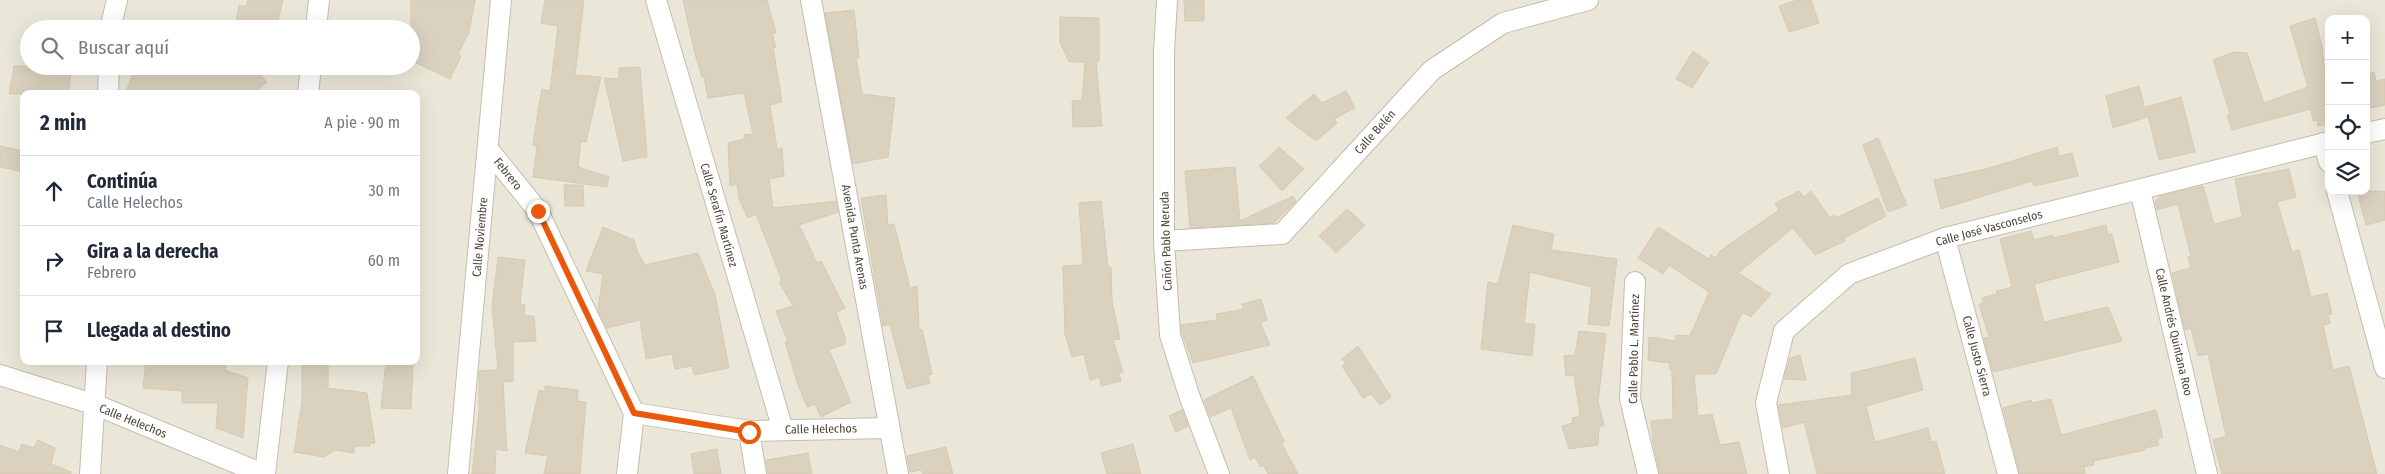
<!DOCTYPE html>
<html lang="es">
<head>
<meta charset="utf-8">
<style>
	:root { --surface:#fff; --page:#f6f6f7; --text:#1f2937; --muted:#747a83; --line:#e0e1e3 }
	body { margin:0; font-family:"Fira Sans Condensed",sans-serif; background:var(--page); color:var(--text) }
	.controls { position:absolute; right:15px; top:15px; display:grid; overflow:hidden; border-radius:10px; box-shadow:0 5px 20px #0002 }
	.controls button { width:45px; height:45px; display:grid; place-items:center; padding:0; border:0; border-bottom:1px solid var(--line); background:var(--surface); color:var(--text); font:25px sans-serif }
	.stop { position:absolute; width:15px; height:15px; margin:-11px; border:4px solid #ea580c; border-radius:50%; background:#fff }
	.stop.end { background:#ea580c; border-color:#fff; box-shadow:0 1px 5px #0008 }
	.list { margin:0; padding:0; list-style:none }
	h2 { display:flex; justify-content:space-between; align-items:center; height:65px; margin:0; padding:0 20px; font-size:21px }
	h2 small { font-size:16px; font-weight:400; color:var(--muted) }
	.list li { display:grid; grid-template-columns:32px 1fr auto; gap:15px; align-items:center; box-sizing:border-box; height:70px; padding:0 20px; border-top:1px solid var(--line) }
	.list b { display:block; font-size:19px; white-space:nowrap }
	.list p { margin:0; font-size:16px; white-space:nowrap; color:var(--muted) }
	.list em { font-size:16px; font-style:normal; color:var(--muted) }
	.icon { flex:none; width:28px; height:28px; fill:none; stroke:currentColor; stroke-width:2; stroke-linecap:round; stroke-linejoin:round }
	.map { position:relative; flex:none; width:2385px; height:474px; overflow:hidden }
	.search { position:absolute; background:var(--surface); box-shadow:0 5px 20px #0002; left:20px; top:20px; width:400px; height:55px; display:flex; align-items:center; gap:12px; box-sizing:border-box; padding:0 18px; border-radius:28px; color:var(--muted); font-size:19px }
	.panel { position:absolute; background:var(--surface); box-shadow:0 5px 20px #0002; left:20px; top:90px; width:400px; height:275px; border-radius:10px }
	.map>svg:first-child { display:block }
	.residential { fill:#ebe7d8; fill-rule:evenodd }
	.building { fill:#dad1bf; stroke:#d6cab1 }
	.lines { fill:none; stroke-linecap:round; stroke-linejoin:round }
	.street-casing { stroke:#c4bdac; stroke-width:22 }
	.street { stroke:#fff; stroke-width:20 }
	.route { stroke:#ea580c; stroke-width:6 }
	.labels { text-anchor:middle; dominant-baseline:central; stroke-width:4; stroke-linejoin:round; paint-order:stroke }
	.street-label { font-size:12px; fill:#4c4637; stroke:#fff }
</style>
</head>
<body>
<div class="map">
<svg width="2385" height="474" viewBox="0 0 2385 474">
	<rect width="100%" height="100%" fill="#f7f4eb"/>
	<path class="residential" d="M0,0h2385v474h-2385zM2329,19h37v172h-37zM29,29h382v37h-382zM24,94h392v267h-392z"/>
	<g class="building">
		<path d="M248,0h35l-7,29h-41l4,-24 7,2z"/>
		<path d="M411,0h64l-6,32 -11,22 3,2 -11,23 -34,-16v-23l-5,9z"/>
		<path d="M545,0h39l-9,75 26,2 -15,65 -5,-1 -3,26 31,10 -2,10 -74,-10 4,-31 -4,-1 5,-34 4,-22 8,2 8,-65 -17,-3z"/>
		<path d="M683,0h84l9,33h-4l4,14h-3l9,55 -12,3 7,44 5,-1 2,28 -15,3 4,29 63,-7 2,11 -39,13 18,38 4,-2 24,47 -9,4 10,28 -2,1 1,3 -16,6 22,52 -30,15 -6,-13 -8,3 -9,-22 -13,-43h3l-12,-31 17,-5 -14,-24 3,-1 -26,-67 -8,4 -9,-19 -2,-15 -7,2 -2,-43 16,-4v-4l9,-1 -9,-41 -36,5 -4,-21h-2l-7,-23z"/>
		<path d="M1184,0h20v21h-19z"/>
		<path d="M1797,0h14l8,23 -30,9 -10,-26z"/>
		<path d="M854,10l5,48h-3l6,36 33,4 -7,59 -35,7 -28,-151z"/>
		<path d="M1060,17l39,1v43h-3l6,65 -29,1 -1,-26 10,-1 3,-38h-16l-9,-20z"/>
		<path d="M2315,18l7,28 4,39 3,-1v40l-11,2 -1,-6 -4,1 -2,-12 -79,21 -5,-15 3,-1 -17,-54 21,-8 13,1 17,50 44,-16 -18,-61z"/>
		<path d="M1693,51l16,11 -17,26 -16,-9z"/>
		<path d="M14,66h58l-4,28h-59z"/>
		<path d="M136,66h120l-1,3 12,13 -13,12h-129z"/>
		<path d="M640,67l7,90 -24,4 -19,-83 15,1v-11z"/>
		<path d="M2374,72l2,9 9,-2v26l-19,4v-35z"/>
		<path d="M2139,86l8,31 -34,11 -7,-32z"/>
		<path d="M1346,91l9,17 -21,11 3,4 -21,18 -30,-23 28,-24 8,9z"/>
		<path d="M2181,97l14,55 -36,8 -13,-53z"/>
		<path d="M1878,138l29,67 -19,7 -25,-67z"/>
		<path d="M0,146l24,5v21l-24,-5z"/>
		<path d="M1279,147l25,22 -22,22 -23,-25z"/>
		<path d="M2057,147l2,9 13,-3 6,23 -44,10 -2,-5 -91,28 -7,-29 52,-11z"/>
		<path d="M1235,167l5,54 53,-25 3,5 -22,22 -84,5 -5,-57z"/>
		<path d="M2289,169l7,28 -19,5 15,50 7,-2 12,47 16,-4 5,21 -4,1 2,8 -7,2 10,45 16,-4 28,108h-155l-9,-34 13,-4 -18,-82 -10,2 -7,-28 -6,2 -13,-57 19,-5 -3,-11 3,-1 -13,-52 -21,6 -2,-8 5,-6 43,-10 11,38 28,-7 -7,-38z"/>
		<path d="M564,185h19l1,21h-19z"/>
		<path d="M1799,191l5,6 7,-6 19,27 4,-3 2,3 42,-20 8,18 -42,22 1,3 -30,14 -22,-27 -55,45 33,21 -20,23 -9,-5 -26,62h-22l4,42 14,-2 8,31 19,-3 8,32h-87l-7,-32 -2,-21 22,-2 -1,-49h-2l-1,-7 -21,-3 1,-23 26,4 1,-6 14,1 19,-44 -40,-27 -6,9 -25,-16 20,-31 51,32 2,-4 5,3 4,-7 59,-41 -4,-7z"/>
		<path d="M2357,191h28v29l-19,5z"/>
		<path d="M886,195l2,30 6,-1 16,64 7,-2 2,44 3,-1 10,45 -4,1 2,8 -23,6 -17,-65 -7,2 -22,-128z"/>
		<path d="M1101,201l7,66h3l1,34 8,38 -7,1 10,32 -4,1 2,8 -20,5 -1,-9 -10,3 -6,-26 -12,3 -7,-23 -2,-68 20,-1 -4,-62z"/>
		<path d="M1347,209l18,16 -29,28 -17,-17z"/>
		<path d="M1513,225l41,9 -3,16 66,9 -8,67 -21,-2 4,-37 -62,-15 -6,52h10l1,3 -3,29 -51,-7 7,-67 10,2z"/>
		<path d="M2106,225l2,10 4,-1 7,28 -85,22 10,38 64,-15 14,34 -129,31 -9,-34 5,-1 -10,-33 4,-1 -1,-5 15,-4 -1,-3 16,-4 -12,-48 31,-8 3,9 18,-5 1,3z"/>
		<path d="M603,227l31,13 3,11 8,14 53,-12 17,42 14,73 -35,7 -2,-9 -17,3 -3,-15 -26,5 -6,-39 -33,8 -9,-18 5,-36 -17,-3z"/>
		<path d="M498,257l27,3 -5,44 5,1 -1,11h10l2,25 -23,1v39l-10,1 4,69 -11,-2 -1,25h-23l7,-63v-40l19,-1 -6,-64z"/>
		<path d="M1261,299l6,21 -7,2 10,23 -77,18 -11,-30 -1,-8 36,-5 -1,-6 28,-5 -2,-5z"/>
		<path d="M1579,331l27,3 -8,68 6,23 -5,2 -1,18 -29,4 -7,-23 11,-3 -1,-5 8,-2 -6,-41 -8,1 -2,-20 11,-1z"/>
		<path d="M1358,346l33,51 -11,8 -9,-11 -8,4 -21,-32 4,-3 -4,-4z"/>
		<path d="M1800,355l6,25 -22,-1 6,-21z"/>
		<path d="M1915,358l8,32 -57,16 9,36 53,-14 3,14 5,-1 9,33h-128l-13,-52 -21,6 -5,-23 74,-10 -1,-22z"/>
		<path d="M146,361h81l-2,9 23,8 -5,60 -27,-10 2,-25h-36v-12l-39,-3z"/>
		<path d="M302,361l26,2v25l39,5 8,50h-5v3h-16v7l-19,-3 -11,7 -30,-5 8,-50z"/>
		<path d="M386,362l27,3 -2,44 -30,-1z"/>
		<path d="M1253,376l32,67 -5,-3 18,34h-30l-5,-9 -3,2 -5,-10 -5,3 -19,-52 -21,9 -6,-17z"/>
		<path d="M545,386l33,4 -1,11 9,1 -6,72h-36l4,-18 -23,-3 14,-63 6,2z"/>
		<path d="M2051,399l10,36 95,-25 7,27 -6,2 2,6 -14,3v2l-52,11 1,4 -10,2 1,7h-65l-17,-66 28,-8 1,3z"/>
		<path d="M1182,410l6,16 -12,6 -7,-16z"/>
		<path d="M38,440l17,8 -4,16 20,8v2h-71v-29l19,7 3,-8 12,4z"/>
		<path d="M1133,444l8,30h-34l-6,-21z"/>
		<path d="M946,447l7,27h-30l-1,-4 -12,2 -3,-16z"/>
		<path d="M717,449l4,25h-27l-3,-20z"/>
		<path d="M808,453l4,21h-44l-2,-14z"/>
	</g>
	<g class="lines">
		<defs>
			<g id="street">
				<path d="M656,0l127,430"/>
				<path d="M811,0l87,474"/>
				<path d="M1167,0l-3,51v190l6,94 19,60 30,79"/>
				<path d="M110,29l7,-29"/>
				<path d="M316,29l3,-29"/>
				<path d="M108,94l1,-28"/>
				<path d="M308,94l3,-28"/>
				<path d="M2366,133l19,-4"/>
				<path d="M2324,143l5,19"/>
				<path d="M488,149l50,62 96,202"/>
				<path d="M2140,190l67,284"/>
				<path d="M2337,191l48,177"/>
				<path d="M1945,238l63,236"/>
				<path d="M1164,241l118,-7 150,-164 71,-47 85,-23"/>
				<path d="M1635,282l-5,117 18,75"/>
				<path d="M0,375l96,30 167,69"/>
				<path d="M634,413l115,18 140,-3"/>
				<path d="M749,431l7,43"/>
				<path d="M90,474l7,-113"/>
				<path d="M265,474l13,-113"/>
				<path d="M458,474l43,-474"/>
				<path d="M627,474l7,-61"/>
				<path d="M1779,474l-13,-71 18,-72 65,-57 96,-36 384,-96"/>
			</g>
		</defs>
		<use href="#street" class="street-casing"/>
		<use href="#street" class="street"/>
	</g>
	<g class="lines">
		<path class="route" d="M538,211l96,202 115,19"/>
	</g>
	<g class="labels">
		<g class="street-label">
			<text transform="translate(1375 132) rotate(-48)">Calle Belén</text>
			<text transform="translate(508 174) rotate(51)">Febrero</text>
			<text transform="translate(719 215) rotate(74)">Calle Serafín Martínez</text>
			<text transform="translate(1989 228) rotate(-15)">Calle José Vasconselos</text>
			<text transform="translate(480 237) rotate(-85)">Calle Noviembre</text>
			<text transform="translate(855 237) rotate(80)">Avenida Punta Arenas</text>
			<text transform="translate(1166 241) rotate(-92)">Cañón Pablo Neruda</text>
			<text transform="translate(2174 332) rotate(77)">Calle Andrés Quintana Roo</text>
			<text transform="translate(1634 349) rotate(-89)">Calle Pablo L. Martínez</text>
			<text transform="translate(1977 356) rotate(75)">Calle Justo Sierra</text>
			<text transform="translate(133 421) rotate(22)">Calle Helechos</text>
			<text transform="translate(821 429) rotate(-1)">Calle Helechos</text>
		</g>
	</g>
</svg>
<div class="controls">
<button>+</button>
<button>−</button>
<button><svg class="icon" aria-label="locate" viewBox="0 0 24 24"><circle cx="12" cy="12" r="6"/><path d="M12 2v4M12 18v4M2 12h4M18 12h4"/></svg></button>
<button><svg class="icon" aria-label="layers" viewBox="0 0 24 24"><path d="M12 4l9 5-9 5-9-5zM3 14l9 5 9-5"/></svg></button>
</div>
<div class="stop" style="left:749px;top:432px"></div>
<div class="stop end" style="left:538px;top:211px"></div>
<div class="search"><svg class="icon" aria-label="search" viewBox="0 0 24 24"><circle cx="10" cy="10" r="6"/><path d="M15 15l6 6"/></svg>Buscar aquí</div>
<section class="panel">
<h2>2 min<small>A pie · 90 m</small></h2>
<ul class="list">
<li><svg class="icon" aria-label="ahead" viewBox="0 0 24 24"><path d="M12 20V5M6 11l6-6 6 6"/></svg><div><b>Continúa</b><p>Calle Helechos</p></div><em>30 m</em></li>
<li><svg class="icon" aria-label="right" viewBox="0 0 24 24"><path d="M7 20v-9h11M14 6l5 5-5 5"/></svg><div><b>Gira a la derecha</b><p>Febrero</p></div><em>60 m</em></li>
<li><svg class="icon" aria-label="arrive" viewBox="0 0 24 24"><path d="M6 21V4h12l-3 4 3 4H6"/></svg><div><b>Llegada al destino</b></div></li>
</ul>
</section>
</div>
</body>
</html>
